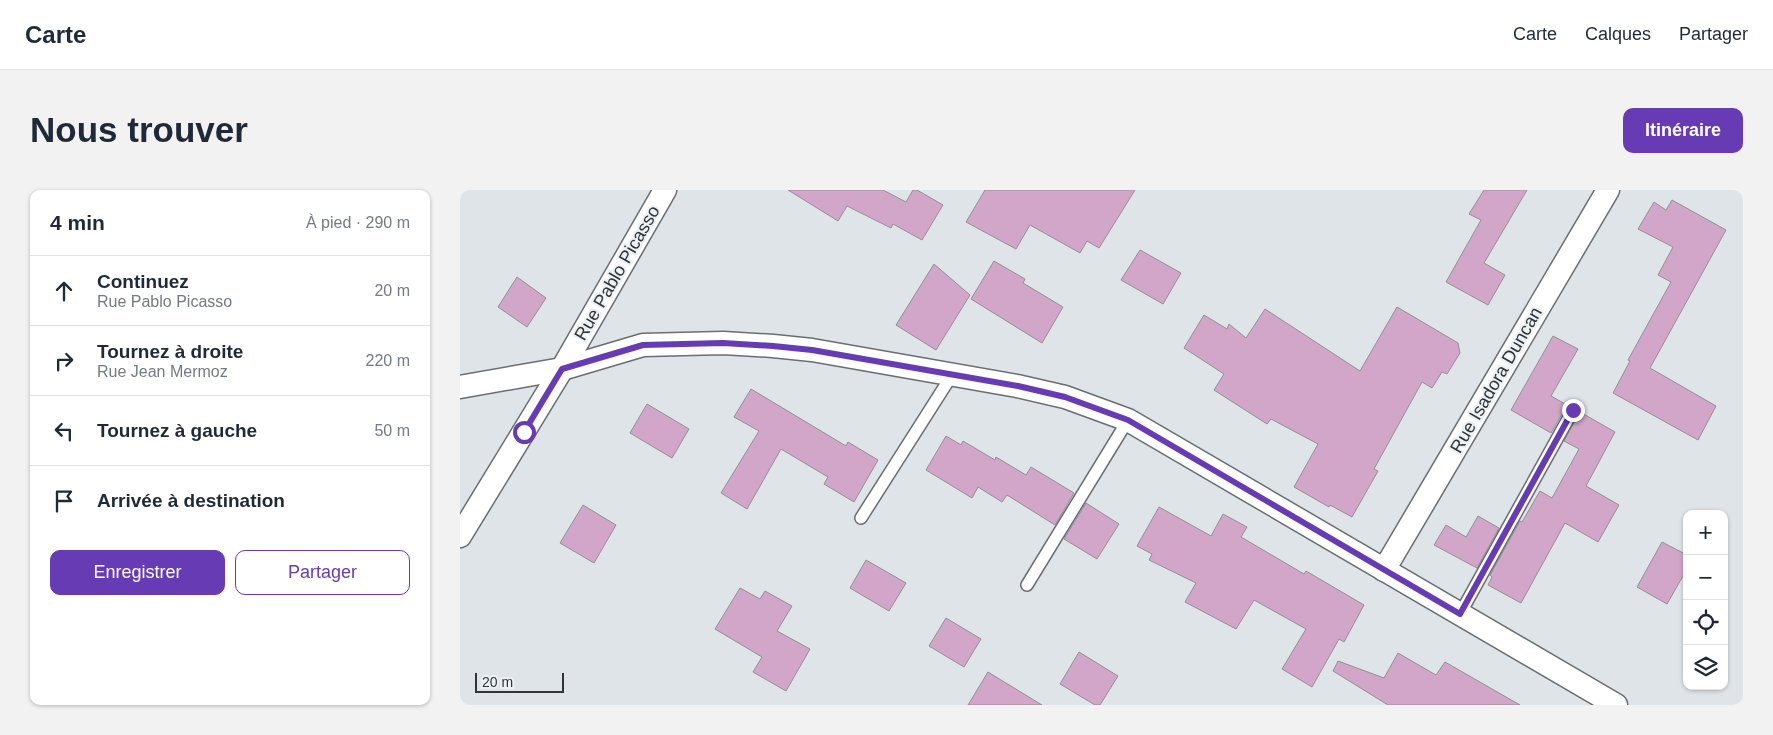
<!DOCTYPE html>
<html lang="fr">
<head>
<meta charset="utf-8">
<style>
	:root { --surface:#fff; --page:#f2f2f3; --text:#1f2937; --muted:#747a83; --line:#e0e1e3; --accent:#663bb3 }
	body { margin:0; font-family:Arial,sans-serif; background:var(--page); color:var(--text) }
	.controls { position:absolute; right:15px; bottom:15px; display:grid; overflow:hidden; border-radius:10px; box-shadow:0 1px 4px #0004 }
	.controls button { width:45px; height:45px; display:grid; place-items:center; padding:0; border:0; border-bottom:1px solid var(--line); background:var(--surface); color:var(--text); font:25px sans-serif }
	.scale { position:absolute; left:15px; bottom:12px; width:89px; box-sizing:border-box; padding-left:5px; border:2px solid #323335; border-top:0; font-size:14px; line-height:18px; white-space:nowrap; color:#323335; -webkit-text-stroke:4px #ecf1f5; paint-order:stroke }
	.stop { position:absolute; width:15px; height:15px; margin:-11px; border:4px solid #663bb3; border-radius:50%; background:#fff }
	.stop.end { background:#663bb3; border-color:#fff; box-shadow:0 1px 5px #0008 }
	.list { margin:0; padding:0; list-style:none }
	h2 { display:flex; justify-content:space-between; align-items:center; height:65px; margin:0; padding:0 20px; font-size:21px }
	h2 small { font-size:16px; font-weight:400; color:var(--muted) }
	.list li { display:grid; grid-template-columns:32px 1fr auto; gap:15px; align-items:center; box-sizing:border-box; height:70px; padding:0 20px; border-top:1px solid var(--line) }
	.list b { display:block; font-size:19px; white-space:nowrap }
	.list p { margin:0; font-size:16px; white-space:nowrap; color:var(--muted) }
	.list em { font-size:16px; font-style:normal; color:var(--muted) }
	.actions { display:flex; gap:10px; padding:15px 20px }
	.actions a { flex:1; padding:11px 0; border:1px solid var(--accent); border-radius:10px; text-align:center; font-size:18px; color:var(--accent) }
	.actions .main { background:var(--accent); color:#fff }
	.icon { flex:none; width:28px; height:28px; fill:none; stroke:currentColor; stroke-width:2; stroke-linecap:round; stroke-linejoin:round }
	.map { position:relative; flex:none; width:1283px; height:515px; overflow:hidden; border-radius:10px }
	header { display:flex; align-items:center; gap:30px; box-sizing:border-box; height:70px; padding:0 25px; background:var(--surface); border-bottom:1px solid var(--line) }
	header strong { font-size:24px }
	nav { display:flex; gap:28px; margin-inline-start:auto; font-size:18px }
	.intro { display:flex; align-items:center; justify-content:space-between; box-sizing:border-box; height:120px; padding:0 30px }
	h1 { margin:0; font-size:35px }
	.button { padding:12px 22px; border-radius:10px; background:var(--accent); color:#fff; font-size:18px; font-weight:700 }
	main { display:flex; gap:30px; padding:0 30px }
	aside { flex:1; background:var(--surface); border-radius:10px; box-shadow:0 1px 4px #0004 }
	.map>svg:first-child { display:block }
	.building { fill:#d1a6c8; stroke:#948f93 }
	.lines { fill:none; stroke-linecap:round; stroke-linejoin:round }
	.lane-casing { stroke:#6a6e72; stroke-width:14 }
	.street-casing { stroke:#6a6e72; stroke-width:25 }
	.lane { stroke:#fff; stroke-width:11 }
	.street { stroke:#fff; stroke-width:22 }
	.route { stroke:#663bb3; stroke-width:6 }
	.labels { text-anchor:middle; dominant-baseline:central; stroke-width:4.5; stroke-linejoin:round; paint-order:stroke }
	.street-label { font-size:18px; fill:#323335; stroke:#ecf1f5 }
</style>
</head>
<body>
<header>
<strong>Carte</strong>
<nav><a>Carte</a><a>Calques</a><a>Partager</a></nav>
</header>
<div class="intro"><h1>Nous trouver</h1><a class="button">Itinéraire</a></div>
<main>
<aside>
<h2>4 min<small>À pied · 290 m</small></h2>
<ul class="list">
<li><svg class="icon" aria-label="ahead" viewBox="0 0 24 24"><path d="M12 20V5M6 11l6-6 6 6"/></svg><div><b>Continuez</b><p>Rue Pablo Picasso</p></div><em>20 m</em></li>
<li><svg class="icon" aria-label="right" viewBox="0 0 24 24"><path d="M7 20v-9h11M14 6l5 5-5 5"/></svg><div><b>Tournez à droite</b><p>Rue Jean Mermoz</p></div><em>220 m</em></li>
<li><svg class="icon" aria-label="left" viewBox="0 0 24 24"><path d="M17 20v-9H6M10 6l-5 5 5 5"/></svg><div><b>Tournez à gauche</b></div><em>50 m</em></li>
<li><svg class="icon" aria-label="arrive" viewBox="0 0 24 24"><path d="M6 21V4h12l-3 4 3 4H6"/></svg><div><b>Arrivée à destination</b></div></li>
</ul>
<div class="actions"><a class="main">Enregistrer</a><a>Partager</a></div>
</aside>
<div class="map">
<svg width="1283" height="515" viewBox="0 0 1283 515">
	<rect width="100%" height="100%" fill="#dfe4e8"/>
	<g class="building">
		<path d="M328,0h95l23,12 7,-12h4l26,15 -21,35 -29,-16 -2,4 -44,-22 -9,15z"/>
		<path d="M525,0h150l-36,58 -12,-7 -7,12 -50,-28 -14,24 -50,-27z"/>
		<path d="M1024,0h43l-43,73 21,12 -17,30 -42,-23 35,-62 -12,-6z"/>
		<path d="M1212,10l54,30 -76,138 66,38 -18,34 -85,-47 17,-32 -2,-1 43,-78 -13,-7 15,-28 -35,-18 16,-27 12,8z"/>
		<path d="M680,60l41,23 -18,31 -42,-24z"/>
		<path d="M534,71l31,18 -2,4 40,24 -21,36 -71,-44z"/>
		<path d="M474,74l36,31 -34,55 -40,-25z"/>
		<path d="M57,87l29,21 -19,29 -29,-20z"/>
		<path d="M937,117l61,36 2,10 -13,21 -5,-2 -10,16 -10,-6 -48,87 4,2 -26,46 -22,-12 -1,2 -35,-20 24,-43 -47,-25 -4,5 -53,-34 10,-16 -40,-26 20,-33 23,14 2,-5 17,14 19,-29 95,62z"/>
		<path d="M1093,146l25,13 -27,47 16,9 -16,28 -40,-23z"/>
		<path d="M291,199l95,57 2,-4 30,18 -24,42 -30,-18 4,-7 -47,-28 -34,60 -26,-16 38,-62 -25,-14z"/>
		<path d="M187,214l42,25 -17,29 -42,-25z"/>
		<path d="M1120,222l35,20 -29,54 33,19 -21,37 -33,-19 -44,80 -33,-18 4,-8 -2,-2 30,-54 2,1 18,-31 12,7 27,-49 -15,-8z"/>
		<path d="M486,246l15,9 2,-4 32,19 1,-3 30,18 5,-8 43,26 -19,32 -48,-30 -5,7 -24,-15 -6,11 -46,-28z"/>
		<path d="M626,313l33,21 -22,35 -33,-20z"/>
		<path d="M123,315l33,20 -22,38 -34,-20z"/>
		<path d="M699,317l52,29 12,-22 24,13 -6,10 63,37 2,-3 58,34 -20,37 -5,-3 -27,48 -30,-18 24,-40 -52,-29 -18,29 -51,-27 11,-19 -47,-23 3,-6 -15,-8z"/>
		<path d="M1018,326l21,12 -22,40 -43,-23 12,-20 20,12z"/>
		<path d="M1202,352l25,13v14l-20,35 -30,-17z"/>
		<path d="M406,370l40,23 -17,28 -39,-23z"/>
		<path d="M280,398l20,11 5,-8 27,15 -15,25 33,18 -24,42 -33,-19 9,-15 -47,-28z"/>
		<path d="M486,428l35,21 -17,28 -35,-21z"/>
		<path d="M619,462l39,24 -18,29h-5l-35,-21z"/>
		<path d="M938,463l38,22 9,-13 75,43h-132l-55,-34 5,-10 46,17z"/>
		<path d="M528,482l13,8 41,25h-74z"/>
	</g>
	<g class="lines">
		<defs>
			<g id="lane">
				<path d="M401,328l91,-143"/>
				<path d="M567,395l101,-165"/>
				<path d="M1000,424l113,-204"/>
			</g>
			<g id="street">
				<path d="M0,197l102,-18 81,-24 80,-2 50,3 39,4 205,36 48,11 63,23 488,285"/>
				<path d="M0,346l102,-167 103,-179"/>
				<path d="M924,380l224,-380"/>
			</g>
		</defs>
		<use href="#lane" class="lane-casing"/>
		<use href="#street" class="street-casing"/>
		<use href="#lane" class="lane"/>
		<use href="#street" class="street"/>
	</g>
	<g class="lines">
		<path class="route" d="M64,242l38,-63 81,-24 80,-2 50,3 39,4 206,36 47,11 63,23 332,194 113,-204"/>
	</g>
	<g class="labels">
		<g class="street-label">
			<text transform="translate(157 83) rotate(-60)">Rue Pablo Picasso</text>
			<text transform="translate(1036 190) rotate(-60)">Rue Isadora Duncan</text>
		</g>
	</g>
</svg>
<div class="controls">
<button>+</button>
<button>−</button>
<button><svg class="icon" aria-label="locate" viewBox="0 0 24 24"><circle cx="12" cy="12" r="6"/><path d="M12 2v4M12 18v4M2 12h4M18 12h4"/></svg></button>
<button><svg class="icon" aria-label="layers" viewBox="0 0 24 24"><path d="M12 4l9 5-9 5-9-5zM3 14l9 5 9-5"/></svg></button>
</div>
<div class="scale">20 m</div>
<div class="stop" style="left:64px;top:242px"></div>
<div class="stop end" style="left:1113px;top:220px"></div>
</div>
</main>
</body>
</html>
